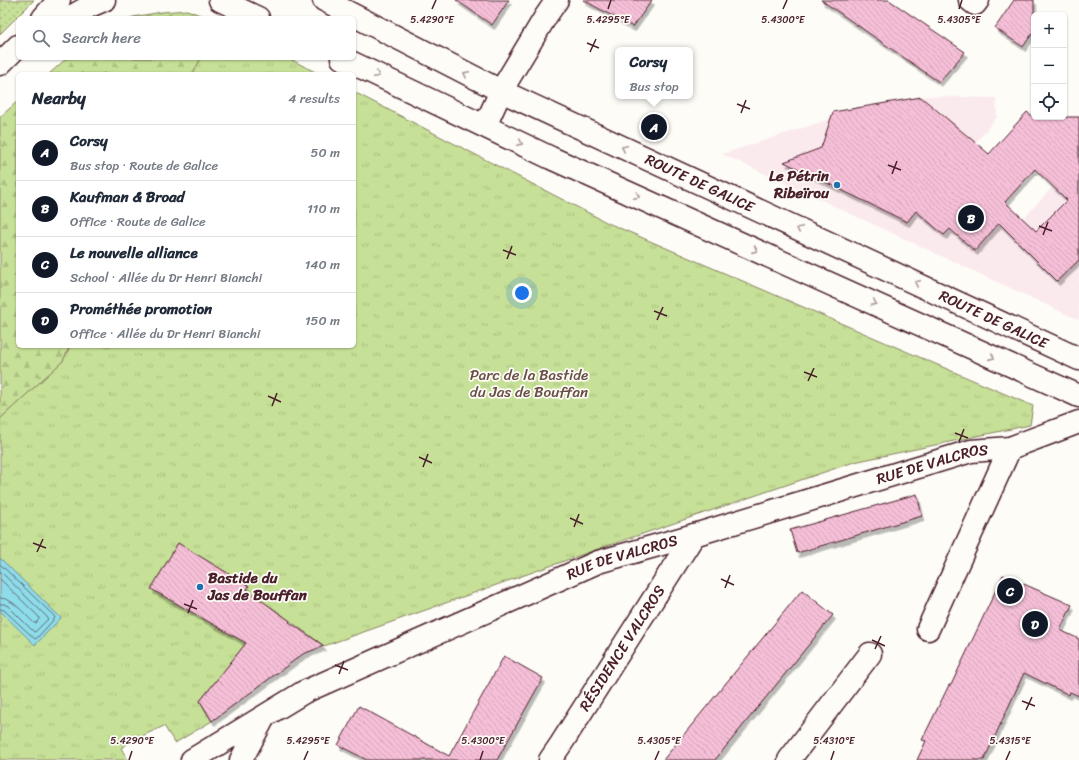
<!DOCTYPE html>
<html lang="en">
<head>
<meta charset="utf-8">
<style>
	:root { --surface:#fff; --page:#f6f6f7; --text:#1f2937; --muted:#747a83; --line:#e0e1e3; --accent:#111827 }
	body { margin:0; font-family:Sriracha,sans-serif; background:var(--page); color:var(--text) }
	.controls { position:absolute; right:12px; top:12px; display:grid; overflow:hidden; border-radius:6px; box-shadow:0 1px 3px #0004 }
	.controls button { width:36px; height:36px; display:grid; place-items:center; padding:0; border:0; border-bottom:1px solid var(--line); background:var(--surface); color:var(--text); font:20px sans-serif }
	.you { position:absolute; left:522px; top:293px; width:14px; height:14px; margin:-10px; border:3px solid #fff; border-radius:50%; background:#1a73e8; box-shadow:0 0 0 6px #1a73e833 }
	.badge { display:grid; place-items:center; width:26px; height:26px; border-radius:50%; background:var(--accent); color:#fff; font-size:13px; font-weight:700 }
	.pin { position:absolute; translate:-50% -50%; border:2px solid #fff; box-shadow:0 1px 4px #0006 }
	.popup { position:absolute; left:615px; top:47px; width:78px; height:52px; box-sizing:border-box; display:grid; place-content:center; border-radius:6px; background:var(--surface); filter:drop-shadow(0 1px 3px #0005); font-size:13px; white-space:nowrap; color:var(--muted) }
	.popup b { font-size:15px; color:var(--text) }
	.popup::after { content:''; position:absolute; left:50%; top:100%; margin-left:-8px; border:8px solid transparent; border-top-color:var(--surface) }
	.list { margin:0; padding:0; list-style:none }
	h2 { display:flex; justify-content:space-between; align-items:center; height:52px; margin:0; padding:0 16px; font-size:17px }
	h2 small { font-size:13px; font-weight:400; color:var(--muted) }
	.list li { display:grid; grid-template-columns:26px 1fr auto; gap:12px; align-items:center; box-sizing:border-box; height:56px; padding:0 16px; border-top:1px solid var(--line) }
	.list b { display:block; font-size:15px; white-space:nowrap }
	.list p { margin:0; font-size:13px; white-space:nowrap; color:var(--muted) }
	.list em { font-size:13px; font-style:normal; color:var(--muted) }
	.icon { flex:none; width:22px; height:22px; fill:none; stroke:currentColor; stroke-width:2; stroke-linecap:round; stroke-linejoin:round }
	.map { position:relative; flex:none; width:1079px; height:760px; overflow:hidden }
	.search { position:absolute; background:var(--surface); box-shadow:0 1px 3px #0004; left:16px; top:16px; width:340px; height:44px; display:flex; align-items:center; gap:10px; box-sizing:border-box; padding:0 14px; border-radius:6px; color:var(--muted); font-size:15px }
	.panel { position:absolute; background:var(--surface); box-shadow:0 1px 3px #0004; left:16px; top:72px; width:340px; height:276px; border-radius:6px }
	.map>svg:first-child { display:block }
	.built { fill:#fbeaed }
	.grass { fill:url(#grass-dots); stroke:#888061 }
	.forest { fill:url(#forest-firs); stroke:#888061 }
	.park { fill:url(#park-tufts); stroke:#888061 }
	.water { fill:#8ddcea; stroke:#72909e }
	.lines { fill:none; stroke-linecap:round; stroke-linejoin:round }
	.shore { stroke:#656b77; stroke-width:1 }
	.building { fill:url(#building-back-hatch); stroke:#4a1f2b; fill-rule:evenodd; filter:url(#shadow) }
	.street-casing { stroke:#4a1f2b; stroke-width:25 }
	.secondary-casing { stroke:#4a1f2b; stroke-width:25 }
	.primary-casing { stroke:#4a1f2b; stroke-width:25 }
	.highway-casing { stroke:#4a1f2b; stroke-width:25 }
	.street { stroke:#fdfcf7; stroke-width:22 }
	.secondary { stroke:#fdfcf7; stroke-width:22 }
	.primary { stroke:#fdfcf7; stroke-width:22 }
	.highway { stroke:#fdfcf7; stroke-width:22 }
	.oneway { stroke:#ac999b }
	.ticks { fill:none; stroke:#4a1f2b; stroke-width:1.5 }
	.poi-dot { fill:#1f6fb2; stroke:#fdfcf7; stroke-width:1.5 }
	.labels { text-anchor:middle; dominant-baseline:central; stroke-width:3.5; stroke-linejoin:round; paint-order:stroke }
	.poi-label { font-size:15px; font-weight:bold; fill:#4a1f2b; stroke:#fdfcf7; text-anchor:end }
	.street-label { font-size:15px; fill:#4a1f2b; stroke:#fdfcf7 }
	.park-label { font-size:15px; fill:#694f46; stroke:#fdfcf7 }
	.ticks-label { font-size:10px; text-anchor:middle; fill:#4a1f2b; stroke:#fdfcf7; stroke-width:3.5; stroke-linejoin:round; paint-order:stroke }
</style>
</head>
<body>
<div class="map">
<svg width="1079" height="760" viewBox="0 0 1079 760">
	<defs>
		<pattern id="grass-dots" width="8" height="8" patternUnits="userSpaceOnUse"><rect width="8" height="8" fill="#c6e097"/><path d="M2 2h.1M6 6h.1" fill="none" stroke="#acc082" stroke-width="1.8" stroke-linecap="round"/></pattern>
		<pattern id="forest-firs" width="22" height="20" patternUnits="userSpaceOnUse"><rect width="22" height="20" fill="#c6e097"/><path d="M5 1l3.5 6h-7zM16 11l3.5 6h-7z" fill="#acc082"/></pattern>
		<pattern id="park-tufts" width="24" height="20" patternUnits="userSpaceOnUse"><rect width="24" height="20" fill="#c6e097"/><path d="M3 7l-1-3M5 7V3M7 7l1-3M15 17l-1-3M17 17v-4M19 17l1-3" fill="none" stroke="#acc082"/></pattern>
		<pattern id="building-back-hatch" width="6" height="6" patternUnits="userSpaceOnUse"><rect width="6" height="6" fill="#f5bfd7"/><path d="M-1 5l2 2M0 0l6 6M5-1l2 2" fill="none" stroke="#d4a4b9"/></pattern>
		<filter id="shadow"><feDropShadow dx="2.5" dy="4.5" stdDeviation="0" flood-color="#0004"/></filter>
	</defs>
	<rect width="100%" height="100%" fill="#fdfcf7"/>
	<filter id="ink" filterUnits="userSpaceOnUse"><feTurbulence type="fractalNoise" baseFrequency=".025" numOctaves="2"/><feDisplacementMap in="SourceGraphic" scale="8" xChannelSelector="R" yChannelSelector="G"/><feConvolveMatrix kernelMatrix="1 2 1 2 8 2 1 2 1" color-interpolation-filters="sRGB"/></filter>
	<g filter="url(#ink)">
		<path class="built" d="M928,96l68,2 1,19 -36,43 63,58 55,-60v162l-357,-166 108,-35 2,-1 1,-6z"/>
		<path class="grass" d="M0,0h34l-34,34z"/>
		<g class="forest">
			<path d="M187,10l21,8h-78l3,-1 29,-5z"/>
			<path d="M67,58h134l-8,16h-144z"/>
			<path d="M18,101v245h52l-7,15 -63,58v-302z"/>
		</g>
		<g class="park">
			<path d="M201,58h87l31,16h-126z"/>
			<path d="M354,92l254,131 425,183 -3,19 -176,37 -256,87 -274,97 -53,-39 -10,18 -61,76 12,20 -37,22 -11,-17 -31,14 -12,8 7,12h-128v-341l63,-58 7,-15h284z"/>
		</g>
		<path class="water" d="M0,558l61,60 -26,27 -35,-34z"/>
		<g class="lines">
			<g class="shore">
				<path d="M0,564l54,52 1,2 -18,20 -2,1 -31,-29 -4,-1"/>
				<path d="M0,571l47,46 1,2 -12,12 -2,1 -26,-26 -4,-2h-4"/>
				<path d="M0,579l39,38v2l-3,4h-2c-10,-9 -21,-25 -34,-25"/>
			</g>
		</g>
		<g class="building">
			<path d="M456,0h53l-17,25z"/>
			<path d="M583,0h69l-19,27z"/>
			<path d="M821,0h68l76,52 -26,30z"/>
			<path d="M1014,0h20v31l-11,16 -28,-19z"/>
			<path d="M921,97l68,57 38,-42 6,5h46v143l-22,21 -58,-58 -24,28 -25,-22 -6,6 -28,-24 -9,11 -123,-60 37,-14 12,-36zM1035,169l32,31 -31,31 -31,-29z"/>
			<path d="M917,494l5,22 -125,37 -7,-23z"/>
			<path d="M178,543l71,43 -2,4 43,31 -1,1 35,24 -21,8 -91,67 -12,-20 46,-58 -95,-54z"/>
			<path d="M1003,575l69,30 -12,25 19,9v57l-9,-4 -1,3 -45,-22 -40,87h-67l9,-19 -4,-1 27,-55h2z"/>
			<path d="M802,590l31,25 -118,145h-52z"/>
			<path d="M504,656l39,22 -46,82h-130l-29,-15 21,-39 90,50z"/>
		</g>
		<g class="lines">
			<defs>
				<g id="street">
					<path d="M970,0l5,4 3,-4"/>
					<path d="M928,629l82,-181"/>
					<path id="s1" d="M192,760l112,-68 294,-130 96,-27 277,-84 39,-3 69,-26"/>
					<path d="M241,760l23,-43"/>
					<path id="s2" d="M550,760l11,-16 133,-209"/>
					<path d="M789,760l81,-106"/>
				</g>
				<path id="secondary" d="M485,126l16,-35 45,-75 11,-16"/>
				<g id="primary">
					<path d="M220,0l38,18"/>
					<path id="s3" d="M324,0l177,91 578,268"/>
					<path d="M342,58l209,100 528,238"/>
				</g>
				<g id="highway">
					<path d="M43,18l16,-18"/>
					<path d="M69,18l21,-12 14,-6"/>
					<path d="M0,64l18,-18"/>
				</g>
			</defs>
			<use href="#street" class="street-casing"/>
			<use href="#secondary" class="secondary-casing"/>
			<use href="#primary" class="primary-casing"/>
			<use href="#highway" class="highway-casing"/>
			<use href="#street" class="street"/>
			<use href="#secondary" class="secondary"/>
			<use href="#primary" class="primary"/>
			<use href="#highway" class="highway"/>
		</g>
		<defs><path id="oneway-chevron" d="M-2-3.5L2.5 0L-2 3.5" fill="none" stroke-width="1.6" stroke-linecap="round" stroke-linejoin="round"/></defs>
		<g class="oneway">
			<use href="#oneway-chevron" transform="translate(466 74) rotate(-153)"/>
			<use href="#oneway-chevron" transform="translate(377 75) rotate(25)"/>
			<use href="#oneway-chevron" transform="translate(520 143) rotate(26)"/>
			<use href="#oneway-chevron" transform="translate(624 148) rotate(-155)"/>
			<use href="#oneway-chevron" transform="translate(637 196) rotate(24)"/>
			<use href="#oneway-chevron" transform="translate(799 229) rotate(-155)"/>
			<use href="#oneway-chevron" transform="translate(755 250) rotate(24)"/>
			<use href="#oneway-chevron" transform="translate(917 283) rotate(-155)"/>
			<use href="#oneway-chevron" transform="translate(874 303) rotate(24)"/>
			<use href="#oneway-chevron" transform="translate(992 357) rotate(24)"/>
		</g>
	</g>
	<path class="ticks" d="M432,9l4,-9M608,9l3,-9M783,9l4,-9M959,9l3,-9M587,43l12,5M590,52l6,-13M737,104l13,5M741,113l5,-13M888,165l13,5M892,174l5,-13M1039,226l13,5M1043,235l5,-13M503,250l13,5M507,259l5,-13M654,311l13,5M657,320l6,-13M804,372l13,5M808,381l6,-13M268,396l13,6M272,406l5,-13M955,433l13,5M959,442l5,-13M419,457l13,6M423,467l5,-13M570,518l13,6M574,527l5,-13M33,543l13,5M37,552l6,-13M721,579l13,6M725,588l5,-13M184,604l13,5M188,613l5,-13M872,640l13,6M875,649l6,-13M335,665l13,5M339,674l5,-13M1022,701l13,5M1026,710l6,-13M129,760l3,-9M304,760l4,-9M480,760l3,-9M655,760l4,-9M831,760l3,-9M1006,760l4,-9"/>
	<g class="poi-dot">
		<circle cx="837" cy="185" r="4"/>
		<circle cx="200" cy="587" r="4"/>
	</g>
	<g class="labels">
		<g class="poi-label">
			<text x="829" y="176">Le Pétrin<tspan x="829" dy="17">Ribeïrou</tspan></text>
			<text x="208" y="578" text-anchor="start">Bastide du<tspan x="208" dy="17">Jas de Bouffan</tspan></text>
		</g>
		<g class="street-label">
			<text stroke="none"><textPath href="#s3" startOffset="418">ROUTE DE GALICE</textPath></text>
			<text stroke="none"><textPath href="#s3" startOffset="742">ROUTE DE GALICE</textPath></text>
			<text stroke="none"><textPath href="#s1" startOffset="801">RUE DE VALCROS</textPath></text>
			<text stroke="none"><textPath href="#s1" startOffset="477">RUE DE VALCROS</textPath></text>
			<text stroke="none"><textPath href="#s2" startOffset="133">RÉSIDENCE VALCROS</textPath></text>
		</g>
		<g class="park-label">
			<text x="529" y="375">Parc de la Bastide<tspan x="529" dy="17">du Jas de Bouffan</tspan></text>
		</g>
	</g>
	<g class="ticks-label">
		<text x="432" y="23">5.4290°E</text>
		<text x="608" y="23">5.4295°E</text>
		<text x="783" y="23">5.4300°E</text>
		<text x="959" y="23">5.4305°E</text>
		<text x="132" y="744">5.4290°E</text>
		<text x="308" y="744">5.4295°E</text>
		<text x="483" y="744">5.4300°E</text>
		<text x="659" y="744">5.4305°E</text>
		<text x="834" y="744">5.4310°E</text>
		<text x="1010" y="744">5.4315°E</text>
	</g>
</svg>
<div class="controls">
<button>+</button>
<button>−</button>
<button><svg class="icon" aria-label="locate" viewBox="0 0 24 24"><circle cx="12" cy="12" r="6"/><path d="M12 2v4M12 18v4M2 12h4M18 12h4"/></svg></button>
</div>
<div class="you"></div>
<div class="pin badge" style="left:654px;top:127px">A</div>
<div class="popup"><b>Corsy</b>Bus stop</div>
<div class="pin badge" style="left:971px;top:218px">B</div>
<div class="pin badge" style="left:1010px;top:591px">C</div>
<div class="pin badge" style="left:1035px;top:624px">D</div>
<div class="search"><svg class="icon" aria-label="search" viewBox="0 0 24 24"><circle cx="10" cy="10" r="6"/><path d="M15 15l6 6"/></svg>Search here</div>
<section class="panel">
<h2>Nearby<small>4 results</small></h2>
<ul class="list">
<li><span class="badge">A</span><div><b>Corsy</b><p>Bus stop · Route de Galice</p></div><em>50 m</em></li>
<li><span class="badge">B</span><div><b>Kaufman &amp; Broad</b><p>Office · Route de Galice</p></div><em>110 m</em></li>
<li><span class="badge">C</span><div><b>Le nouvelle alliance</b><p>School · Allée du Dr Henri Bianchi</p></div><em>140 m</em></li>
<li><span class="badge">D</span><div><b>Prométhée promotion</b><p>Office · Allée du Dr Henri Bianchi</p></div><em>150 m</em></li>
</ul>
</section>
</div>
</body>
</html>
